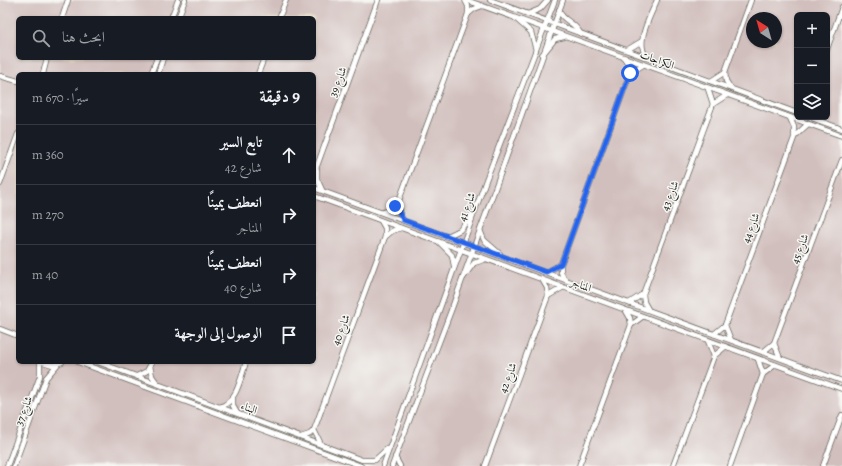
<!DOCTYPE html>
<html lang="ar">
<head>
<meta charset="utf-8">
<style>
	:root { --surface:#171b24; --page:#20242c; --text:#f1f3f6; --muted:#9ea1a6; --line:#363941 }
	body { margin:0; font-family:Alegreya,Amiri,serif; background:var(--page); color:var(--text); direction:rtl }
	.controls { position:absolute; right:12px; top:12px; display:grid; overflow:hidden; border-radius:6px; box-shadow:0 1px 3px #0004 }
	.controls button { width:36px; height:36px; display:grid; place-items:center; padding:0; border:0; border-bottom:1px solid var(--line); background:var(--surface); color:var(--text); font:20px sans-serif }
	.compass { position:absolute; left:746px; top:12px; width:36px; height:36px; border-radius:50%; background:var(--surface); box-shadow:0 1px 3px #0004; rotate:323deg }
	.stop { position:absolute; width:12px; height:12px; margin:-9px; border:3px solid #2563eb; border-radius:50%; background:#fff }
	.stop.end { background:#2563eb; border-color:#fff; box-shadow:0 1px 4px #0008 }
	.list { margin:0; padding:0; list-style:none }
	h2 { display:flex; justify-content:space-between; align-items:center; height:52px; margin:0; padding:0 16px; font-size:17px }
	h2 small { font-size:13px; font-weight:400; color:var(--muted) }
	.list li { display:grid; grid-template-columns:26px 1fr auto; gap:12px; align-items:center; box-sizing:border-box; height:60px; padding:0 16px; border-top:1px solid var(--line) }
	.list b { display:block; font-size:15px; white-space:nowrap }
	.list p { margin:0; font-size:13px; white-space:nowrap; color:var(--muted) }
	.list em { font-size:13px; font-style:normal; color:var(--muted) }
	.icon { flex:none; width:22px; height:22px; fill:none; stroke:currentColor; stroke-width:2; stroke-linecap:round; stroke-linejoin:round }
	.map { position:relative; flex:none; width:842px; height:466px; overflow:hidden; direction:ltr }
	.search { position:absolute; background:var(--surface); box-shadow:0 1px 3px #0004; left:16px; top:16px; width:300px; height:44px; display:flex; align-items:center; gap:10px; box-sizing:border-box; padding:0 14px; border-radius:6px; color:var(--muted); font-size:15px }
	.panel { position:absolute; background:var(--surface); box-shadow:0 1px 3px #0004; left:16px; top:72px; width:300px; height:292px; border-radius:6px; direction:rtl }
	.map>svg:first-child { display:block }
	.industrial { fill:#d1bfbd; fill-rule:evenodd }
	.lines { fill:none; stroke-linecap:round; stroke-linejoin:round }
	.street-casing { stroke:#656259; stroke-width:6 }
	.street { stroke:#fff; stroke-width:4.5 }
	.route { stroke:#2563eb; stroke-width:5 }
	.labels { text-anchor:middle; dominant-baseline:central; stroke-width:3; stroke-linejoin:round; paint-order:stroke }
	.street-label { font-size:11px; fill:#1c1c1c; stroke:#f6f6f2 }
</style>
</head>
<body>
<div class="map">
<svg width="842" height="466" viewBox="0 0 842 466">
	<rect width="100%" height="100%" fill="#f6f6f2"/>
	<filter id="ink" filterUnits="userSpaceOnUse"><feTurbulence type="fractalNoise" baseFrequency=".025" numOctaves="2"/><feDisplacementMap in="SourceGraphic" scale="8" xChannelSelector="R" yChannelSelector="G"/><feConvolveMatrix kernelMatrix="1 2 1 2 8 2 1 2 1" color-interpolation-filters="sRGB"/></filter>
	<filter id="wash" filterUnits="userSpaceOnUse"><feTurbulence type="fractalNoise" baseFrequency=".012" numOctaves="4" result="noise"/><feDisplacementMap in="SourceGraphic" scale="16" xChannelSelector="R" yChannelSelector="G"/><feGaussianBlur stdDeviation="0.9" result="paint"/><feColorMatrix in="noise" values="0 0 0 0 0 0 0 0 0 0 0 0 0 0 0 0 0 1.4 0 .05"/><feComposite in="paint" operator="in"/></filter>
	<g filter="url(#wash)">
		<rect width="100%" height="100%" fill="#ede5cb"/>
		<path class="industrial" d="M0,0h842v466h-842zM797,15h30v102h-30zM18,18h296v40h-296zM752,18h24v24h-24zM18,74h296v288h-296z"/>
	</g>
	<g filter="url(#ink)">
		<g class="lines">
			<defs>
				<g id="street">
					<path d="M466,0l376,136"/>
					<path d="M490,0l307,113"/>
					<path d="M559,10c3,11 16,12 21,23"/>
					<path d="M468,14l6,-5 8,-3"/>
					<path d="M528,14l12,-5 8,-9"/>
					<path d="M62,18l6,-18"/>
					<path d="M171,18l7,-18"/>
					<path d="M178,18l7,-18"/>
					<path d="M279,18l7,-18"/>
					<path d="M515,18l16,14 5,18"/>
					<path d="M827,49l15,-42"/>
					<path d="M627,50l15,-9"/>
					<path d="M542,55l13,-16 9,-2"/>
					<path d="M646,56c-11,-14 5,-41 11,-56"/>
					<path d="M624,58l5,7 1,8"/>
					<path d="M725,72l1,9 4,6"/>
					<path d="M43,74l4,-16"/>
					<path d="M151,74l6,-16"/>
					<path d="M158,74l5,-16"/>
					<path d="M258,74l6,-16"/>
					<path d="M0,76l18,5"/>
					<path d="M711,81l14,-9 26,-72"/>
					<path d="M708,89l5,15"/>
					<path d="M809,117l33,12"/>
					<path d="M795,136l13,-12"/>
					<path d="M317,170v9l5,11"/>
					<path d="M314,174l64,-174"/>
					<path d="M0,184l18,-50"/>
					<path d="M314,188l528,193"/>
					<path d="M314,196l528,193"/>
					<path d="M383,212l8,-3 7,-6"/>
					<path d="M403,220l-4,-8 -1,-9 70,-189v-8l-3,-6"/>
					<path d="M480,230l4,10 16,14"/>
					<path d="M448,236l12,-6 14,-18"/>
					<path d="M385,237l7,-6 9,-3"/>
					<path d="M439,242l13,13 2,11"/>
					<path d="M547,272l14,-8"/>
					<path d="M463,278l11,-15 10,-3"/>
					<path d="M564,279l-3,-7v-8l69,-191 13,-8"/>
					<path d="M543,281l4,7 1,8"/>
					<path d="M643,294l1,8 4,7"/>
					<path d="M629,303l14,-9 70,-190 14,-9"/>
					<path d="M626,311l4,7 1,7"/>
					<path d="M725,325l6,15"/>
					<path d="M0,329l18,7"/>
					<path d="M714,334l11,-9 69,-187v-11l-4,-9"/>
					<path d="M708,341l6,15"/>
					<path d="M774,343l6,15"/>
					<path d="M763,352l11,-9 68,-183"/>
					<path d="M758,359l5,15"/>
					<path d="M43,362l10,3 9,-3"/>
					<path d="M78,362l283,104"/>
					<path d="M98,362l264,98h13l12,-11"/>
					<path d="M150,366l2,10 5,7"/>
					<path d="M137,376l10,-5 5,-9"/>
					<path d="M233,398v8l4,7"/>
					<path d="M220,407c17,-5 21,-30 26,-45"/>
					<path d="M314,430l7,14"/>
					<path d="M301,437l9,-3 4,-4 71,-193v-9l-4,-7"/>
					<path d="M395,457l5,9"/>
					<path d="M7,466l33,-90v-14"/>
					<path d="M14,466l32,-88 11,-13"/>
					<path d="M383,466l103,-286 69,-180"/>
					<path d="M392,466l60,-158 111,-308"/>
					<path d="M485,466l63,-170 14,-8"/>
					<path d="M579,466l52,-141 11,-8"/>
					<path d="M673,466l41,-110 11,-9"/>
					<path d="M730,466l33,-92 12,-9"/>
					<path d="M823,466l19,-51"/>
				</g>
			</defs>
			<use href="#street" class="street-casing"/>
			<use href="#street" class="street"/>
		</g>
	</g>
	<g class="lines" filter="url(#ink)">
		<path class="route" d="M395,206l3,-3 1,9 4,8 143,52 15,-8 69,-191"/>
	</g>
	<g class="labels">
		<g class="street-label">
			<text transform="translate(657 60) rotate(20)">الكراجات</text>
			<text transform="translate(338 82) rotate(-70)">شارع 39</text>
			<text transform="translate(670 196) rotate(-70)">شارع 43</text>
			<text transform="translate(467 207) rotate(-70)">شارع 41</text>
			<text transform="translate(751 228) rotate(-70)">شارع 44</text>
			<text transform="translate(800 249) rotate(-70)">شارع 45</text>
			<text transform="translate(581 285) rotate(20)">المناجر</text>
			<text transform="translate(341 330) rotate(-70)">شارع 40</text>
			<text transform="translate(508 378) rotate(-70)">شارع 42</text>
			<text transform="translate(249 408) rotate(20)">البناء</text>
			<text transform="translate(24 411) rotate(-70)">شارع 37</text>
		</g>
	</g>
</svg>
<div class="controls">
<button>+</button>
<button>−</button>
<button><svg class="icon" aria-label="layers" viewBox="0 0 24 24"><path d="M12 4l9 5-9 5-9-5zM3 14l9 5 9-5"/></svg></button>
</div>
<svg class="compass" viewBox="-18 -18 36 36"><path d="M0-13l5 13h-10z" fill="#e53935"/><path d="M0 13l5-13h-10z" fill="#9ea1a6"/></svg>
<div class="stop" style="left:630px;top:73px"></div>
<div class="stop end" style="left:395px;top:206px"></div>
<div class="search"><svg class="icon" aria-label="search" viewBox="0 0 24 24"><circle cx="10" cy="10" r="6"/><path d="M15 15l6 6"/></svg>ابحث هنا</div>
<section class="panel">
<h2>9 دقيقة<small>سيرًا · 670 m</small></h2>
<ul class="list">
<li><svg class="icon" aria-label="ahead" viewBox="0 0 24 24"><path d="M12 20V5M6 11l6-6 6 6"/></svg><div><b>تابع السير</b><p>شارع 42</p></div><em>360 m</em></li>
<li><svg class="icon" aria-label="right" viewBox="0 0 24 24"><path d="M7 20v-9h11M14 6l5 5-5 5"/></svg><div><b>انعطف يمينًا</b><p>المناجر</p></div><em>270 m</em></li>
<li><svg class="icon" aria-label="right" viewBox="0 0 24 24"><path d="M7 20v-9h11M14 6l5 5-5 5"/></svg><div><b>انعطف يمينًا</b><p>شارع 40</p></div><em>40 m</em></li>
<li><svg class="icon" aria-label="arrive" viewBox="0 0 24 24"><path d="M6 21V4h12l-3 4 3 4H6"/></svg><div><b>الوصول إلى الوجهة</b></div></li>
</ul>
</section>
</div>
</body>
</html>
